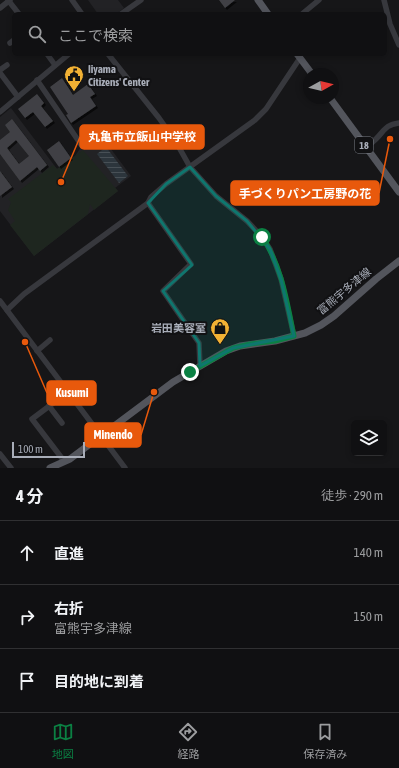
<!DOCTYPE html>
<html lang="ja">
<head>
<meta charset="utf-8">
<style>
	:root { --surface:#101012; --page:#19191b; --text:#f1f3f6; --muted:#9c9d9f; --line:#303032; --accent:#0b8043 }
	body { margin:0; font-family:"Asap Condensed","Noto Sans JP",sans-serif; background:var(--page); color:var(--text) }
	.controls { position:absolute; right:12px; bottom:12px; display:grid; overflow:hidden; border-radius:6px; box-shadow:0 2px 6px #0003 }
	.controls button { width:36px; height:36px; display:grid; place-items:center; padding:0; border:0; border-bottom:1px solid var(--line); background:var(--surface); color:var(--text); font:20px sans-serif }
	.compass { position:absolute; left:303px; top:68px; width:36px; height:36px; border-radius:50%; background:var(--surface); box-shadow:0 2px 6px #0003; rotate:82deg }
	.scale { position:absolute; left:12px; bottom:10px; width:73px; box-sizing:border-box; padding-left:4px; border:2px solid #a8adb8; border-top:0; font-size:11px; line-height:14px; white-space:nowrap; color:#a8adb8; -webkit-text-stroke:3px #111113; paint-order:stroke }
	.stop { position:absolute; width:12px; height:12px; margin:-9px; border:3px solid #0b8043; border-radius:50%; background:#fff }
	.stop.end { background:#0b8043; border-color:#fff; box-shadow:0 1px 4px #0008 }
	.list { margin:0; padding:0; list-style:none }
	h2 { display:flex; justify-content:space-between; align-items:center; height:52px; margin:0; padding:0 16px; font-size:17px }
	h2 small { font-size:13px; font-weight:400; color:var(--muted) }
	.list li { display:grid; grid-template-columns:26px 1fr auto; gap:12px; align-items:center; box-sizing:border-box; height:64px; padding:0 16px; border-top:1px solid var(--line) }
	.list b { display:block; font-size:15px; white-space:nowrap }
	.list p { margin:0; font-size:13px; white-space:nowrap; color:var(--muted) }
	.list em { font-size:13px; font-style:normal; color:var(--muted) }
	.icon { flex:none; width:22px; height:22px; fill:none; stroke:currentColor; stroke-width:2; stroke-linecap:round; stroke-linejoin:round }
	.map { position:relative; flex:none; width:399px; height:468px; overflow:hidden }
	.search { position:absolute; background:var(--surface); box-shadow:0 2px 6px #0003; left:12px; right:12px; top:12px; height:44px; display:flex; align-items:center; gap:10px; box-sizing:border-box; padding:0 14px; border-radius:6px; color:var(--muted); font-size:15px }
	.sheet { height:244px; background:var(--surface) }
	nav { display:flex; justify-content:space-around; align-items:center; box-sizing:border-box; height:56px; border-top:1px solid var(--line); background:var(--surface); font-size:11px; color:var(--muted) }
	nav a { display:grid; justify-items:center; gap:2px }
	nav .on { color:var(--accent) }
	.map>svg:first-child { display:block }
	.built { fill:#222225 }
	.pitch { fill:#1e261f }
	.water { fill:url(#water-rules) }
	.building { fill:#404145; fill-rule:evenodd; filter:url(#shadow) }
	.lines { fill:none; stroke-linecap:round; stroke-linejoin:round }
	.minor { stroke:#37383d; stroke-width:5.5 }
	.major { stroke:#53555c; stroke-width:7 }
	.route { stroke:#0b8043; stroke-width:5 }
	.marked { fill:#0f766e; fill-opacity:0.2; stroke:#0f766e; stroke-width:3; stroke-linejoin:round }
	.labels { text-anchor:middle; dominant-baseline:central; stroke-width:4; stroke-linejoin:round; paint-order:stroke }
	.shield { fill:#111113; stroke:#7b7e86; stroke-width:1 }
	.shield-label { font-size:10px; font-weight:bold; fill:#a8adb8 }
	.poi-label { font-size:11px; font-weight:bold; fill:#a8adb8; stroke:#111113; text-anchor:start }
	.street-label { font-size:11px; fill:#a8adb8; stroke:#111113 }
	.leader { fill:none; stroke:#e8590c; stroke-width:1.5 }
	.callout-dot { fill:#e8590c; stroke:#111113; stroke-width:1.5 }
	.callout { fill:#e8590c; stroke:#e8590c; stroke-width:1.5 }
	.callout-label { font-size:12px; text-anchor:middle; font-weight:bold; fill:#fff }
</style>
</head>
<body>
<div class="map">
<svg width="399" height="468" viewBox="0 0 399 468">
	<defs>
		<pattern id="water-rules" width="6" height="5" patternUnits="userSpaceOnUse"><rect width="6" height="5" fill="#2c353c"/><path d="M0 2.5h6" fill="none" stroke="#485056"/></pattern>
		<filter id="shadow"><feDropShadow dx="2" dy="2" stdDeviation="0" flood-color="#0009"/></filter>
	</defs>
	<rect width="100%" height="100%" fill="#161618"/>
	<g class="built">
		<path d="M88,0h30l6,8 -8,6h-18z"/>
		<path d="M11,108l46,61 16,-10 8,-12 2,3 17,-13h2l29,39 -16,12 3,3 -84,65 -34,-45v-94z"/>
	</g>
	<path class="pitch" d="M83,150l35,41 -24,19 -4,-6 -2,10 -54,42 -24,-31 5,-4 -7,-11 3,-8 -3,-3 45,-34 4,4z"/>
	<path class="water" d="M106,147l22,29 -9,7 -22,-29z"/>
	<g class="building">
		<path d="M219,0h16l-10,8z"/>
		<path d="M62,78l11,17 15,-11 7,10 -5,3 6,9 -25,17 -5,-8 2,-1 -18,-27z"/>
		<path d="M37,94l7,9 -3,3 12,15 -8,6 -12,-15 -8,6 -7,-9z"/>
		<path d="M12,119l35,46 -7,6 -3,-4 -17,14 -20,-27v-14l10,-8 -5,-7zM16,140l13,16 -10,8 -12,-16z"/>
		<path d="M59,141l12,17 -12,9 -12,-17z"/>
		<path d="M0,171l12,16 -12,9z"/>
	</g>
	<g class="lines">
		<g class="minor">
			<path d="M8,0l11,14"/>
			<path d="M72,0l10,14"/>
			<path d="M384,0l6,24 9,21"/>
			<path d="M0,8l10,-8"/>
			<path d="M121,14l20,-14"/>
			<path d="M302,14l17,-14"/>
			<path d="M10,43l4,-3"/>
			<path d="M47,54l8,11"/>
			<path d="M108,54l51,64 17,24 14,25 26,29 31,25 15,16 8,12 11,30 13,57"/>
			<path d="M0,70l7,-5"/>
			<path d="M0,73l18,24"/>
			<path d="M37,80l45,66"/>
			<path d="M0,112l69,-58"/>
			<path d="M366,147c3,-2 7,-5 10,-8 9,-9 9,-14 23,-16"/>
			<path d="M148,203l43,61 -28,27 36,52 1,23"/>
			<path d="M0,301l125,167"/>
			<path d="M7,310l17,-16 124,-91 3,-6 15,-13 89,-64 11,-11 34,-51"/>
			<path d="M37,351l13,-11"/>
			<path d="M49,406l13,17"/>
			<path d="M0,454l11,14"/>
			<path d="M64,461l-32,-42 36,-27"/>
		</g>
		<g class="major">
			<path d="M258,0l10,14"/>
			<path d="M297,54l15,20"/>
			<path d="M330,98l69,94"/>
			<path d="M50,468l20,-9 103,-77 53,-31 14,-5 35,-5 30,-8 16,-8 13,-9 42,-37 23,-18"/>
		</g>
	</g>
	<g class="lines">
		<path class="route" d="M190,372l43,-24 17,-4 25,-3 19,-5c-7,-34 -12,-70 -32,-99"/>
	</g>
	<path class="marked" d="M190,167l26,29 31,25 23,28 11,30 13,57 -61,12 -33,18 -1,-23 -36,-52 29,-26 -44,-62 18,-19z"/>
	<defs>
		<symbol id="civic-pin" viewBox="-11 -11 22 30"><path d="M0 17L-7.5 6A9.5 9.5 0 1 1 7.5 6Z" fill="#f2b134" stroke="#111113"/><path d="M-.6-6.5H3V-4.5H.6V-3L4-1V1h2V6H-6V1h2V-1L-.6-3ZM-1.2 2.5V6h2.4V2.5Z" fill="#111"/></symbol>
		<symbol id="shop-pin" viewBox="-11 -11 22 30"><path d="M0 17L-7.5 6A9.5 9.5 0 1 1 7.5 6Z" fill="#f2b134" stroke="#111113"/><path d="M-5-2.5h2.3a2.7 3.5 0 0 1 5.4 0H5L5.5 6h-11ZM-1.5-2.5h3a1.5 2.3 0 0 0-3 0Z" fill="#111"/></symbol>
	</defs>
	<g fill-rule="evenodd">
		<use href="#civic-pin" x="63" y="64" width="22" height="30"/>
		<use href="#shop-pin" x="209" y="317" width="22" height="30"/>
	</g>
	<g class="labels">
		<rect class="shield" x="355" y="137" width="18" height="16" rx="3"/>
		<g class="shield-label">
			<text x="364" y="145">18</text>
		</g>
		<g class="poi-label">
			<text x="88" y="69">Iiyama<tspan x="88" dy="13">Citizens' Center</tspan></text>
			<text x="206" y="328" text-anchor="end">岩田美容室</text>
		</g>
		<g class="street-label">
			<text transform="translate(344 291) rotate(-40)">富熊宇多津線</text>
		</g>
	</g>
	<path class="leader" d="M61 182L80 137M390 139L379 193M25 342L47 393M154 392L141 435"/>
	<g class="callout-dot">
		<circle cx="61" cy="182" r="4"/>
		<circle cx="390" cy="139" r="4"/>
		<circle cx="25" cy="342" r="4"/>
		<circle cx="154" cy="392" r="4"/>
	</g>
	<g class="callout">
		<rect x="80" y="125" width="124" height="24" rx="4"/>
		<rect x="231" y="181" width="148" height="24" rx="4"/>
		<rect x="47" y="381" width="49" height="24" rx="4"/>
		<rect x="85" y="423" width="56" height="24" rx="4"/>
	</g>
	<g class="callout-label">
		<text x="142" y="141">丸亀市立飯山中学校</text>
		<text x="305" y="198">手づくりパン工房野の花</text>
		<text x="72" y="397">Kusumi</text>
		<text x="113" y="439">Minendo</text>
	</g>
</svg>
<div class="controls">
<button><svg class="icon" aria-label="layers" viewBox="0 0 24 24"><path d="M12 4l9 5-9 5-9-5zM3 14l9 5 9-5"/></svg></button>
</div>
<svg class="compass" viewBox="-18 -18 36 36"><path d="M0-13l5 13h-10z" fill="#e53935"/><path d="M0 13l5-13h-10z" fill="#9c9d9f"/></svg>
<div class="scale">100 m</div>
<div class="stop" style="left:262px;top:237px"></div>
<div class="stop end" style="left:190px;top:372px"></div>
<div class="search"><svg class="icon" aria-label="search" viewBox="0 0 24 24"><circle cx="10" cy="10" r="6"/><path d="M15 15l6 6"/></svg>ここで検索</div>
</div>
<section class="sheet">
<h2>4 分<small>徒歩 · 290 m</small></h2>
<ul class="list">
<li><svg class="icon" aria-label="ahead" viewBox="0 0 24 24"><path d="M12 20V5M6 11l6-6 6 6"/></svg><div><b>直進</b></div><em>140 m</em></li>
<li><svg class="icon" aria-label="right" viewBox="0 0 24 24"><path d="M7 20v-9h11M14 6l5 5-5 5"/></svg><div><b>右折</b><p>富熊宇多津線</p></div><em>150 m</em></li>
<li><svg class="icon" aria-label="arrive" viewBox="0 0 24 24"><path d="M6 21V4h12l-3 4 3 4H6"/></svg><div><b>目的地に到着</b></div></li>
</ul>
</section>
<nav>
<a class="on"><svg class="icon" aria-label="map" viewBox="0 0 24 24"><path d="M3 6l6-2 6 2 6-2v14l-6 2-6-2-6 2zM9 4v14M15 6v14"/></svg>地図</a>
<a><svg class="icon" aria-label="directions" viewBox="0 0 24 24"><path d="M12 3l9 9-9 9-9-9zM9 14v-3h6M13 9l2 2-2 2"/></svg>経路</a>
<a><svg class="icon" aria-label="saved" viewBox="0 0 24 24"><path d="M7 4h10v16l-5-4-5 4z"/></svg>保存済み</a>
</nav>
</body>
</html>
